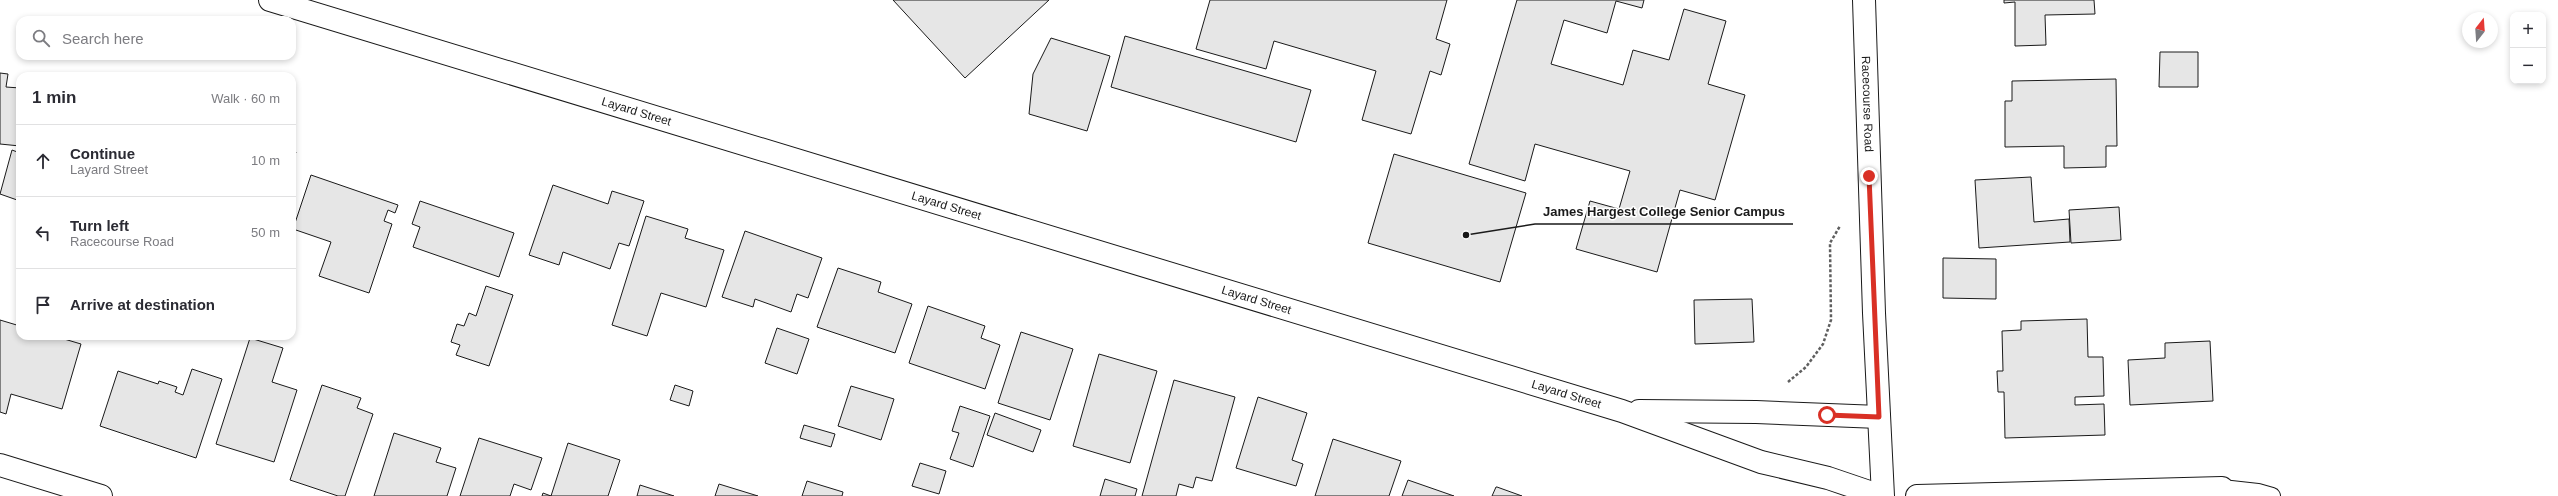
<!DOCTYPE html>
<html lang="en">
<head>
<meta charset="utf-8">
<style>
	:root { --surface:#fff; --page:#f7f7f7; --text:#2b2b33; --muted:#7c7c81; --line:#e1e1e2 }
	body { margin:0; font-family:Helvetica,sans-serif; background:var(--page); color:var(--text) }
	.controls { position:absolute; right:12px; top:12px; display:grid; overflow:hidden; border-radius:8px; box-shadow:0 2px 6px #0003 }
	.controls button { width:36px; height:36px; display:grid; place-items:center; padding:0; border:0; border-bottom:1px solid var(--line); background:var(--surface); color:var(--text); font:20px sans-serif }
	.compass { position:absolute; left:2462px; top:12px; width:36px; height:36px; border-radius:50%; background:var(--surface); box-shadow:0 2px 6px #0003; rotate:17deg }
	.stop { position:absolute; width:12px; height:12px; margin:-9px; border:3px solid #d93025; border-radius:50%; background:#fff }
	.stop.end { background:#d93025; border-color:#fff; box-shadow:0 1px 4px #0008 }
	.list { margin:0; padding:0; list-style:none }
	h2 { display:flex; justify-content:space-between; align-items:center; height:52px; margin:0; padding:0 16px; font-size:17px }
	h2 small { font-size:13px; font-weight:400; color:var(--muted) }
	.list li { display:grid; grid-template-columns:26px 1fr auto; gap:12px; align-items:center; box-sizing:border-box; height:72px; padding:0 16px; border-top:1px solid var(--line) }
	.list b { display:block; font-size:15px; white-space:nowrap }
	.list p { margin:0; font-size:13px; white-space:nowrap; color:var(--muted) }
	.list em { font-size:13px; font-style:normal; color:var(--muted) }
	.icon { flex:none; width:22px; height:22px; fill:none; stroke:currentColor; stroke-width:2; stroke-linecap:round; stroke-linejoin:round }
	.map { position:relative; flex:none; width:2558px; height:496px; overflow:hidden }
	.search { position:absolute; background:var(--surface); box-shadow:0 2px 6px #0003; left:16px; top:16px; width:280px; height:44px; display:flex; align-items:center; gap:10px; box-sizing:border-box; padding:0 14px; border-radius:12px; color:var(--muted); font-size:15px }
	.panel { position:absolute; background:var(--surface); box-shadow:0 2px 6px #0003; left:16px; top:72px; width:280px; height:268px; border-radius:12px }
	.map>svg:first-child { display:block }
	.building { fill:#e6e6e6; stroke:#1a1a1a }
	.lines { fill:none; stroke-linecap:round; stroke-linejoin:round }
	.service-casing { stroke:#1a1a1a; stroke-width:18 }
	.minor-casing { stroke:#1a1a1a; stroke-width:24 }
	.tertiary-casing { stroke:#1a1a1a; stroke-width:24 }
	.path { stroke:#5f5f5f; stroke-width:2.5; stroke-dasharray:3 2; stroke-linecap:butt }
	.service { stroke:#fff; stroke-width:16 }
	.minor { stroke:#fff; stroke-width:22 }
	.tertiary { stroke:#fff; stroke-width:22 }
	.route { stroke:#d93025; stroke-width:5 }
	.labels { text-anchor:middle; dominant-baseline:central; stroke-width:3; stroke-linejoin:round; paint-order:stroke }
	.street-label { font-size:12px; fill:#1a1a1a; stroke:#fff }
	.leader { fill:none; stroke:#1a1a1a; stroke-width:1.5 }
	.callout-dot { fill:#1a1a1a; stroke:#fff; stroke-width:1.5 }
	.callout-label { font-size:13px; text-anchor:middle; font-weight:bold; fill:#1a1a1a; stroke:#fff; stroke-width:3; stroke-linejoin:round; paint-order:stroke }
</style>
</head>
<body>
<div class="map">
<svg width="2558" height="496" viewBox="0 0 2558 496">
	<rect width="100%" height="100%" fill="#fff"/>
	<g class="building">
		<path d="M893,0h156l-84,78z"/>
		<path d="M1210,0h237l-11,39 14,5 -9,31 -11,-4 -19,63 -49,-14 14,-49 -102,-30 -8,28 -70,-20z"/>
		<path d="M1517,0h127l-2,8 -26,-7 -9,32 -43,-13 -13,44 72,21 10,-35 36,10 15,-51 42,12 -18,63 37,11 -30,105 -35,-10 -23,82 -81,-23 14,-48 29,8 11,-38 -95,-27 -10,37 -56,-17z"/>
		<path d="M2004,0h90l1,14 -50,1 1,30 -31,1v-44l-11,1z"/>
		<path d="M1125,36l186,54 -15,52 -185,-55z"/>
		<path d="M1051,38l59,18 -23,75 -58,-17 4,-40z"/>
		<path d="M2160,52h38v35h-39z"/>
		<path d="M0,73l8,1 -2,13 14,1v58l-20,-2z"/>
		<path d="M2116,79l1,67h-11v21l-42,1v-22l-59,1v-46h7v-20z"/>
		<path d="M12,150l8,3v48l-20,-7z"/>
		<path d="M292,151l4,1 -4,12z"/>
		<path d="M1394,154l132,39 -26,89 -132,-39z"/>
		<path d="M311,175l87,30 -3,8 -7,-3 -4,11 8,3 -23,69 -50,-17 12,-34 -38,-13z"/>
		<path d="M2031,177l3,45 35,-3 1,23 -91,6 -4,-68z"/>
		<path d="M553,185l55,19 4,-13 32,10 -15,45 -10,-3 -9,26 -47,-17 -4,13 -30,-10z"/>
		<path d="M420,201l94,32 -15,44 -86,-30 7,-20 -8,-3z"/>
		<path d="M2119,207l2,33 -50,3 -2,-33z"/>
		<path d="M646,216l42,13 -3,9 39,12 -18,57 -45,-14 -14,43 -35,-11z"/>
		<path d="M745,231l77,27 -14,40 -11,-4 -6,18 -36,-13 -2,8 -31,-10z"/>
		<path d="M1943,258l53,1v40l-53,-1z"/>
		<path d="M838,268l43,14 -3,10 34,12 -17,49 -78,-26z"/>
		<path d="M486,286l27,9 -24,71 -33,-11 4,-10 -9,-3 6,-18 7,2 5,-13 7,3z"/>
		<path d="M1752,299l2,43 -59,2 -1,-44z"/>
		<path d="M928,306l57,20 -4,12 19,7 -15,44 -76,-26z"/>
		<path d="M2087,319l1,38h15l1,39 -29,1v8l29,-1 1,31 -100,3 -1,-46h-6l-1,-21h6l-1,-40 19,-1v-9z"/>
		<path d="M0,320l20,6v10h34l27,8 -19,65 -51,-15 -5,20 -6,-2z"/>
		<path d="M777,328l32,11 -12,35 -32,-11z"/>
		<path d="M1021,332l52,17 -23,71 -52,-17z"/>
		<path d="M250,338l33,10 -11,34 25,8 -23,72 -58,-18z"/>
		<path d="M2210,341l3,60 -83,4 -2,-45 37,-2v-15z"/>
		<path d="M1099,354l58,17 -27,92 -57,-17z"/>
		<path d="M192,369l30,10 -26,79 -96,-32 18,-55 40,13 1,-3 18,6 -2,5 8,3z"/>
		<path d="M1174,380l61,17 -23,84 -16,-4 -3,11 -14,-4 -3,12h-34z"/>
		<path d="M322,385l39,13 -4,10 16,6 -28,82h-7l-48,-16z"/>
		<path d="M675,385l18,6 -4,15 -19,-6z"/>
		<path d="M851,386l43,13 -13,41 -43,-14z"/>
		<path d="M1258,397l49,16 -15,47 11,4 -7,22 -60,-18z"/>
		<path d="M960,406l30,10 -17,51 -23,-8 9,-26 -7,-2z"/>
		<path d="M995,413l46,17 -8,22 -46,-17z"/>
		<path d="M804,425l31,9 -4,13 -31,-9z"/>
		<path d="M394,433l47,15 -5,14 20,6 -9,28h-73z"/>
		<path d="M479,438l63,20 -11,32 -17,-6 -4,12h-50z"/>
		<path d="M1333,439l68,22 -12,35h-74z"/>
		<path d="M568,443l52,17 -12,36h-66l1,-3 8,3z"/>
		<path d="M920,463l26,8 -7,23 -27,-8z"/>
		<path d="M1105,479l32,10 -2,7h-35z"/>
		<path d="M1408,480l46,16h-52z"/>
		<path d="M807,481l36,11 -1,4h-40z"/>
		<path d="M719,484l39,12h-43z"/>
		<path d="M640,485l34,11h-37z"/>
		<path d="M1496,487h1l25,9h-30z"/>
	</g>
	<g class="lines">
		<defs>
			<path id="service" d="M2222,488l36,4 14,4"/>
			<g id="minor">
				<path d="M0,465l101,31"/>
				<path d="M1917,496l305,-8"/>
			</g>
			<g id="tertiary">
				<path id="s1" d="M270,0l1352,411 139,51 67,16 53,18"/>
				<path id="s2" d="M1864,0l10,313 9,183"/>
				<path d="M1639,411l117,1 123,5"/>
			</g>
		</defs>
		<use href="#service" class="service-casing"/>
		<use href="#minor" class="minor-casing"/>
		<use href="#tertiary" class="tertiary-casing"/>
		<path class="path" d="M1788,382l18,-15 17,-23 8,-24 -1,-77 10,-17"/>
		<use href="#service" class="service"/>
		<use href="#minor" class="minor"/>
		<use href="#tertiary" class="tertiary"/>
	</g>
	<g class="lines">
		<path class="route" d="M1827,415l52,2 -10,-241"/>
	</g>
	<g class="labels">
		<g class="street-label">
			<text stroke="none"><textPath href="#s2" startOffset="104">Racecourse Road</textPath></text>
			<text stroke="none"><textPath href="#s1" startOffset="383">Layard Street</textPath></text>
			<text stroke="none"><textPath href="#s1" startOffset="707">Layard Street</textPath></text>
			<text stroke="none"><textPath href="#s1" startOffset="1031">Layard Street</textPath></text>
			<text stroke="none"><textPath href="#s1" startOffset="1355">Layard Street</textPath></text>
		</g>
	</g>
	<path class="leader" d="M1466 235L1535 224H1793"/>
	<circle class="callout-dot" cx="1466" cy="235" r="4"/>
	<g class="callout-label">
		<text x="1664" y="216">James Hargest College Senior Campus</text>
	</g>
</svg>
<div class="controls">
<button>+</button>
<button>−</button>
</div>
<svg class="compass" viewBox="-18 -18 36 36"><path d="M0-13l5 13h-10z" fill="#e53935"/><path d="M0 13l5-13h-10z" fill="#7c7c81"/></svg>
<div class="stop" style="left:1827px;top:415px"></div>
<div class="stop end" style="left:1869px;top:176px"></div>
<div class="search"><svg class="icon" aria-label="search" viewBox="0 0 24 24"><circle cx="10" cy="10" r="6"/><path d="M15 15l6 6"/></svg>Search here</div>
<section class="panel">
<h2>1 min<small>Walk · 60 m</small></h2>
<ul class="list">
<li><svg class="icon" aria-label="ahead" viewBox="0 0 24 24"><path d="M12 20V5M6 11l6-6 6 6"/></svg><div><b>Continue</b><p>Layard Street</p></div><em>10 m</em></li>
<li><svg class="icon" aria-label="left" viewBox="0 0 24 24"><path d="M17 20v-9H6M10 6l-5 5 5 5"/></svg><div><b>Turn left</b><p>Racecourse Road</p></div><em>50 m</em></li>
<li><svg class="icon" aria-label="arrive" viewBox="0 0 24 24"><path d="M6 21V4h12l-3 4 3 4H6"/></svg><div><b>Arrive at destination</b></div></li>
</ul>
</section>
</div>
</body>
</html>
